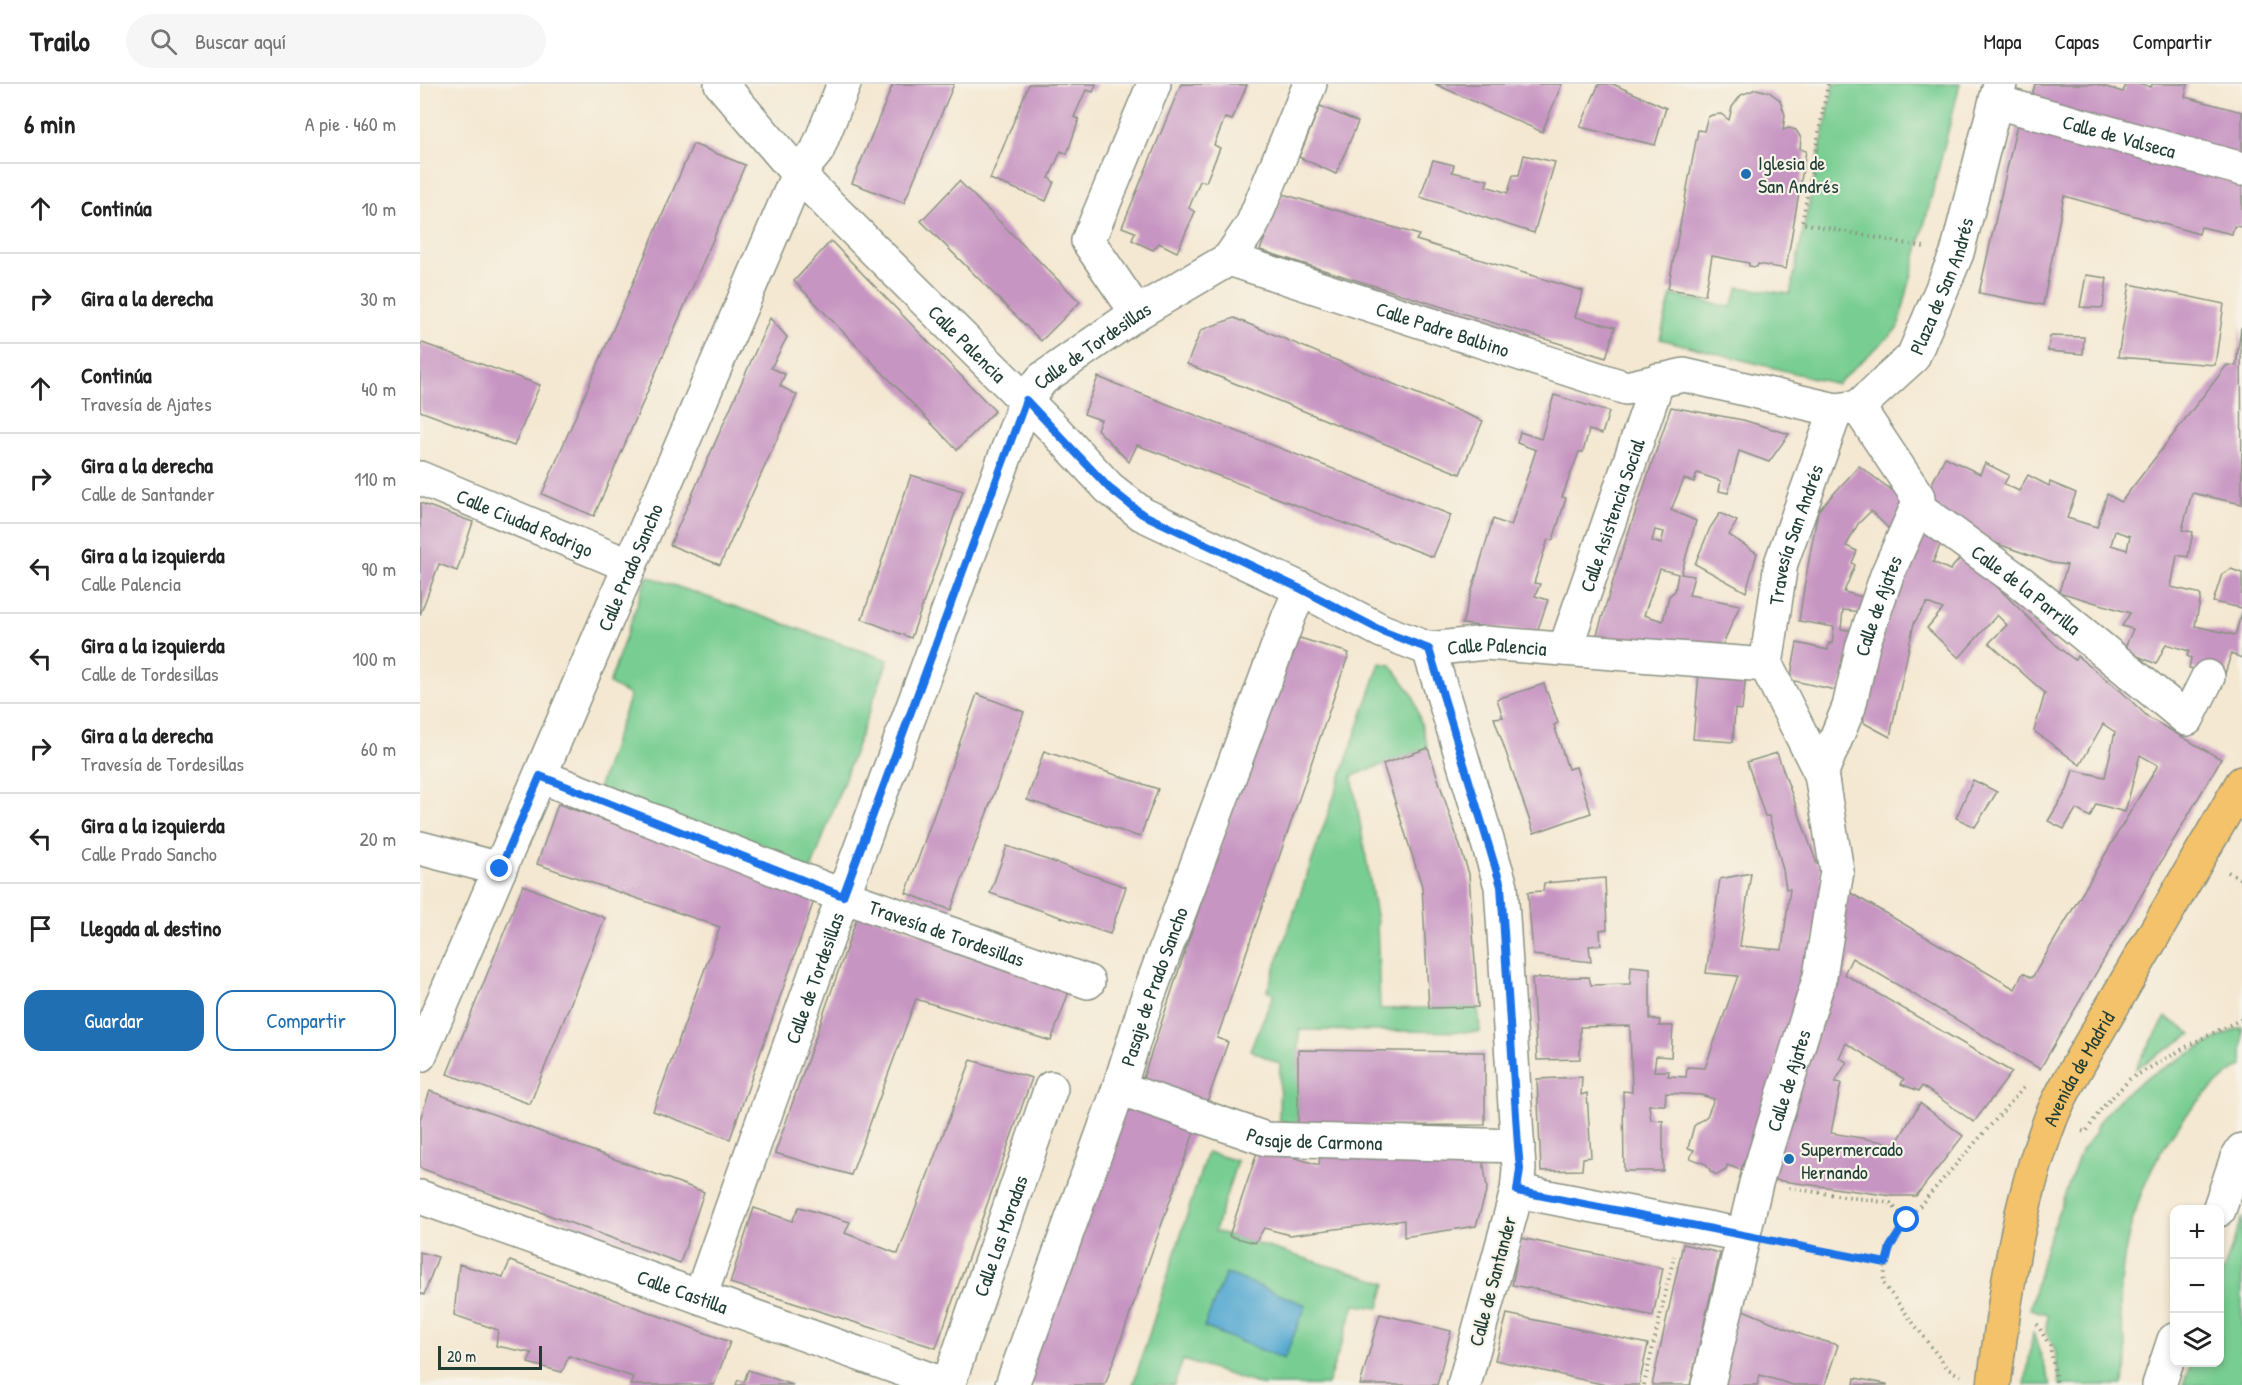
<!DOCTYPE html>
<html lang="es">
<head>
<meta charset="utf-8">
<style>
	:root { --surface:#fff; --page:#f6f6f6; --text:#222; --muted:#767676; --line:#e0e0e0; --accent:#1f6fb2 }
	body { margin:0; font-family:"Patrick Hand",sans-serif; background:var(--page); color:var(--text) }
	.controls { position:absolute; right:18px; bottom:18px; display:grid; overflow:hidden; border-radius:12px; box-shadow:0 3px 9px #0003 }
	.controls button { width:54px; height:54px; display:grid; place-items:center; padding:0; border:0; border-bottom:2px solid var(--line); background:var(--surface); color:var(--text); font:30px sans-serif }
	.scale { position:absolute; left:18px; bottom:15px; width:104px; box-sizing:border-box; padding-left:6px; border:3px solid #1f3d34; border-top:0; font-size:16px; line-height:21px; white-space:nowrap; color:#1f3d34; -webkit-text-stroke:4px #f7f3e8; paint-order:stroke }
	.stop { position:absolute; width:18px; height:18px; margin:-14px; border:4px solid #1a73e8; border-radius:50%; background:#fff }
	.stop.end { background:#1a73e8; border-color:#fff; box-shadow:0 2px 6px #0008 }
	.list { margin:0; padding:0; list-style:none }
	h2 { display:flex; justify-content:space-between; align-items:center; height:78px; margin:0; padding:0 24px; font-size:26px }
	h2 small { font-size:20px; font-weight:400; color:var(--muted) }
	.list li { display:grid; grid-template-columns:39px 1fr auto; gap:18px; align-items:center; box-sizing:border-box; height:90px; padding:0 24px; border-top:2px solid var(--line) }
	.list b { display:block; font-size:22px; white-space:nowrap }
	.list p { margin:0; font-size:20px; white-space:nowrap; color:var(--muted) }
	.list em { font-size:20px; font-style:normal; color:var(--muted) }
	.actions { display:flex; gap:12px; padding:18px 24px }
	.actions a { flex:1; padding:14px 0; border:2px solid var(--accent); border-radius:18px; text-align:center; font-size:21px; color:var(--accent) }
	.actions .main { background:var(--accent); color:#fff }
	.icon { flex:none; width:33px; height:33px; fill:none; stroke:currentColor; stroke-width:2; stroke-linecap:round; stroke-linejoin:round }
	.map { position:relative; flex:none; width:1822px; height:1301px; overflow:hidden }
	header { display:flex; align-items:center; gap:36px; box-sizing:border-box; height:84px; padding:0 30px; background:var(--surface); border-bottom:2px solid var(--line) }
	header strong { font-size:28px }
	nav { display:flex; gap:33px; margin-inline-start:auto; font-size:21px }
	.search { width:420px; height:54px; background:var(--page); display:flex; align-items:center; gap:15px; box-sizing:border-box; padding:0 21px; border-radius:33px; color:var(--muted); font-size:22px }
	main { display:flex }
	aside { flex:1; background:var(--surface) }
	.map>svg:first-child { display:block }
	.green { fill:#78ce92; stroke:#4c8663; stroke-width:1.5 }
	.water { fill:#55a9d1; stroke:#3a7382; stroke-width:1.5 }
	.building { fill:#c795c2; fill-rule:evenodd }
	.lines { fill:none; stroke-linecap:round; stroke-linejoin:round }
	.minor-casing { stroke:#8a9283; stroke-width:36 }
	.highway-casing { stroke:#8a9283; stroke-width:36 }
	.path { stroke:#8a9283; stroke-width:4; stroke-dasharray:1.5 4.5; stroke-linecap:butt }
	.minor { stroke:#fff; stroke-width:33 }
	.highway { stroke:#f3c26a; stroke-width:33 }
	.route { stroke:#1a73e8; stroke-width:8 }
	.poi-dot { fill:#1f6fb2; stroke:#f7f3e8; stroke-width:2 }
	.labels { text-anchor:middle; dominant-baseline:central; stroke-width:4.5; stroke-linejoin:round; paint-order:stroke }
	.street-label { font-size:20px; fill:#1f3d34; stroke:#f7f3e8 }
	.poi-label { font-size:20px; fill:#1f3d34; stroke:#f7f3e8; text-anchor:start }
</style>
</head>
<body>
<header>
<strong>Trailo</strong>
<div class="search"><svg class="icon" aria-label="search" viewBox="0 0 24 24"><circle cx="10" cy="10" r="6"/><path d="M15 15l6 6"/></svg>Buscar aquí</div>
<nav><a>Mapa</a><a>Capas</a><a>Compartir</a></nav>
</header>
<main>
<aside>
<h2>6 min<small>A pie · 460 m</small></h2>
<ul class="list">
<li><svg class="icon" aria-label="ahead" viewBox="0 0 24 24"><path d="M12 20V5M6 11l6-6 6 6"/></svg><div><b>Continúa</b></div><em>10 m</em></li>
<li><svg class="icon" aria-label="right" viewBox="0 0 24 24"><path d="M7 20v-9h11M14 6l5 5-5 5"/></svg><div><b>Gira a la derecha</b></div><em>30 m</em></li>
<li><svg class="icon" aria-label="ahead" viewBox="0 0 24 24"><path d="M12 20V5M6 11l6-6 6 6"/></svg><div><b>Continúa</b><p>Travesía de Ajates</p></div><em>40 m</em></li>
<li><svg class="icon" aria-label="right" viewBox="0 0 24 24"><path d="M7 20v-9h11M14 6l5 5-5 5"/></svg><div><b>Gira a la derecha</b><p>Calle de Santander</p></div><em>110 m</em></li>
<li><svg class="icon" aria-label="left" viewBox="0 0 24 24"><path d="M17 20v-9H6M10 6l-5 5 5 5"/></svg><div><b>Gira a la izquierda</b><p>Calle Palencia</p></div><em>90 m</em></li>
<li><svg class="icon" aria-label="left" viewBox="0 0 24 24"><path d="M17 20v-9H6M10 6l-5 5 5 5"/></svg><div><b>Gira a la izquierda</b><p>Calle de Tordesillas</p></div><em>100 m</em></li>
<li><svg class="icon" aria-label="right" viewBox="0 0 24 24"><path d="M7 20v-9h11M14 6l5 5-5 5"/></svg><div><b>Gira a la derecha</b><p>Travesía de Tordesillas</p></div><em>60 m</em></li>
<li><svg class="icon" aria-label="left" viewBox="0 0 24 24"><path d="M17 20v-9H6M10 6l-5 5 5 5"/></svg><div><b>Gira a la izquierda</b><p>Calle Prado Sancho</p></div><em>20 m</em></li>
<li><svg class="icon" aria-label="arrive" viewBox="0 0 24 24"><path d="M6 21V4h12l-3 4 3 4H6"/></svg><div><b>Llegada al destino</b></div></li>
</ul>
<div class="actions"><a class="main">Guardar</a><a>Compartir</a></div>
</aside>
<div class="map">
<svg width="1822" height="1301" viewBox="0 0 1822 1301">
	<rect width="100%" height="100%" fill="#f7f3e8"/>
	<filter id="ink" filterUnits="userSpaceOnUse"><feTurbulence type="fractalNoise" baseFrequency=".0167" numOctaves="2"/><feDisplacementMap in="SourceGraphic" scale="12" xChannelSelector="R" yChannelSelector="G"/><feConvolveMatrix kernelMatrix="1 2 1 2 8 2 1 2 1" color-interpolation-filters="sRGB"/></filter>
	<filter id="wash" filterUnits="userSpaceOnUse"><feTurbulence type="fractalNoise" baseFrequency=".008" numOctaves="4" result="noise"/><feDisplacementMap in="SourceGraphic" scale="24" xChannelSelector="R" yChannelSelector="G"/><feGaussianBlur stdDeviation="1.35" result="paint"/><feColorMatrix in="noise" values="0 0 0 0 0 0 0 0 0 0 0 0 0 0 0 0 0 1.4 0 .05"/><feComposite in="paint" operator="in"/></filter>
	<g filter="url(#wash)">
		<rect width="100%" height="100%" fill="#f4e8d2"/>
		<g class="green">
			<path d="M1414,0h126l-62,244 -61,56 -177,-45 11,-44 60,12 8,-20 51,7z"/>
			<path d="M227,492l241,84 -78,213 -215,-75 35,-103 -21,-11z"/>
			<path d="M960,579l11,2 22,30 15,53 -76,28 25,146 3,87 98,-2 2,25 -181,-2 -1,96 -19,-6 1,-56 -30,-14 24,-56 -7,-3z"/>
			<path d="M1746,933l26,17 -57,35z"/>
			<path d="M1822,943v38c-81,53 -121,149 -122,243 0,18 8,37 7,55 0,7 -3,15 -5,22h-62l-5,-35 -9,-18 1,-18 -17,-5 16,-63 35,-95 14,-17 2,-10 25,-28 24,-18 77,-43z"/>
			<path d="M787,1068l30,9 -22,70 171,52 -7,25 -24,-3 -28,80h-66l-78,-25 -9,25h-41z"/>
			<path d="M1822,1133v168h-59l8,-22 29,-1v-81z"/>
			<path d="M1613,1248l18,53h-26z"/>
		</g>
		<path class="water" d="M806,1189l80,32 -22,54 -80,-32z"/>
		<g id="blocks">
			<g class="building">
				<path d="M473,0h61l-50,119 -52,-20z"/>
				<path d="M609,0h67l-3,8 -7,-2 -12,27 5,2 -12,35 -6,-3 -12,27 5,4 -8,19 -56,-22z"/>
				<path d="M761,0l66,1 -15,35 -7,-2 -11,27 6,3 -14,34 -6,-1 -11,27 6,4 -18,40 -18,-9 -6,7 -21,-10 3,-8 -13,-5z"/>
				<path d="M1015,0h127l-20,48z"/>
				<path d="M1179,0h14l53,24 -11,37 -75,-18z"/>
				<path d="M1615,0h61l27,8 3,-8h16l9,3 1,-3h36l-3,13 57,15v48l-212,-56z"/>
				<path d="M1336,5l13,3 11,8 5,15 -2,15 6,-2 7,2 5,8 -1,11 6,2 -20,118 -28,-5 -1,3 -8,-1v-3l-37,-7 -7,39 -37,-6 30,-159 6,1 2,-8 2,-6 4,-2 9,-1 8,6 3,-13 9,-12z"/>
				<path d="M900,22l38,16 -22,52 -37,-17z"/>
				<path d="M1598,36l196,56 28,10v41l-8,-1 -2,8 -31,-7 -2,7 -135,-38 -21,109 -64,-12z"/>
				<path d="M273,60l52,21 -151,351 -52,-22z"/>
				<path d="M1104,71l31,7 -21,71 -114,-36 13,-37 21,5 -2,7 36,8 -2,6 22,7 5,-18h6z"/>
				<path d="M539,97l121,121 -39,39 -120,-120z"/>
				<path d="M863,110l136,41 -3,5 167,51 -8,26 40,10 -9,31 -346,-108z"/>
				<path d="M411,157l164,170 -38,39 -163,-169z"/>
				<path d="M1666,191l21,3 -4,30 -23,-1z"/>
				<path d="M1710,200l94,20 -9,61 -97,-8z"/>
				<path d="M350,234l17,19 -16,31 14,6 -5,12 17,9 -77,170 -50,-20z"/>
				<path d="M814,234l249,103 -23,53 -273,-110 14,-34z"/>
				<path d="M1821,243l1,177 -50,-11 -10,37 11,2 -5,25 -11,-2 -6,32 26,6 4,3 -6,30 40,9 7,-23v46l-11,-4 -7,23 -35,-9 2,-10 -4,-2 2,-5 -23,-7 -10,20 -32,-14 9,-21 -11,-3 8,-13 -71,-21 8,-27 -15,-2 -57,-20 -63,-32 -8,-11 21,-43 35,17 5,-11 24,12 -5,9 15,7 9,-16 21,11 1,-4 26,11 -9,25 30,9 10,-33 14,8 106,-137 9,1zM1695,447l15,5 -3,14 -16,-5z"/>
				<path d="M1630,252l34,1 -1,17 -35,-3z"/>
				<path d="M2,259l118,42 -26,61 -94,-35v-64z"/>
				<path d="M678,293l353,138 -18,42 -296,-112 -8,17 -32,-33 4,-9 -17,-6z"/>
				<path d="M1134,311l55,17 -7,22 -13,-4 -6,22h-4l-17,45 4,1 -13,42 -5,-1 -14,44 6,1 -5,12 13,4 -11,32 -75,-8 31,-105 18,7 25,-76 -19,-7 3,-11 21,7z"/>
				<path d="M1251,323l72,13 46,14 -20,28 -30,-11 -11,42 -9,-2 2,-10 -24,-8 -3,9 -10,-3 -13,31 25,11 -15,53 13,2 -5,19 51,10 -21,48 -124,-12 26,-86zM1235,446l9,2 -3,12 -9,-3zM1240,485l18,5 -3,17 -6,5 -6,25 -19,-6z"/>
				<path d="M1439,382l49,36 -15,31 -22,-22 -13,13 -12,22 11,5 -5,12 3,2 -11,27 23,6 -5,14 -19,-2 -2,19 15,2 -16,60 -50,-11 7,-37 31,7 1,-7 3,1 2,-17 -35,-6 6,-39 13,-71z"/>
				<path d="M491,391l52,16 -52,147 -49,-19z"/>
				<path d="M0,419l53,19 -16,49 -18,-7 -19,51z"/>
				<path d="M1300,429l17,8 -8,14 28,18 -11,39 -51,-28 15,-36z"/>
				<path d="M1501,437l22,17 -10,24 17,8 12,-14 16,12 81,80 16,12 2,-4 45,36 27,26 72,41 -181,310 -188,-111 -8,16 168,98 -38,50 -52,-36 -3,5 -18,-7 3,-5 -58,-36 -7,15 8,4 -12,20 6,1 -10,50 65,11 24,-41 43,33 -47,60h-24l-124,-17 81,-287 166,97 8,-16 9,5 126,-213 -18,-10 -15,57 -29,-8 -6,13 -14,-8 -12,20 -16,-8 19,-31 6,-20 32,7 10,-45 -12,-8 -23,41 -46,-34 11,-38 -56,-50 18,-18 -10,-10 -38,43 -32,-30 16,-19 -16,-6 -13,20 -24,114 -26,-14 -1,-14 7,-38z"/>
				<path d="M1811,485l11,4v35l-29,-6 9,-28z"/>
				<path d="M870,551l59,18 -132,385 11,4 -21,60 -65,-21z"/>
				<path d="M1279,589l47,2 -4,35 -7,-1 -2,33 -40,-3z"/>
				<path d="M1124,600l14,39 -4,2 14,44 8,-2 15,46 -57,20 -40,-115 9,-1 -6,-18z"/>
				<path d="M557,610l47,18 -73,198 -45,-17z"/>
				<path d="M1008,664l41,126 9,133 -49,1 -7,-122 -39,-122z"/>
				<path d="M624,667l114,38 -18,48 -113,-37z"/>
				<path d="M1357,669l40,111h3l2,21 -7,51 -52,177 -22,57 -14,-5 -1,5 -9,5 -6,-3 -5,-8 -16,-6 4,-8 -6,-2 6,-22 13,-10 7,-17 -13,-4 -35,-2 -1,12h-16l2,15 12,1v50h-39l-1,-80 9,1 -2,-66 -50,1v32l-43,1 -5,-82 57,-1 2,8 39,-1 1,-18 19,2v51l10,1 -1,6h14l-2,31 -15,-1 -2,15h15l-1,5 18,1 1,-10 18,1 33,-92 -32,-3 14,-94 31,-6 -11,73 42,4 8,-61h-4l-3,-19 -14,-54h-4l-18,-54z"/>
				<path d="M1553,696l24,12 -22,35 -19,-9z"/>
				<path d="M138,720l258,91 -86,244 -77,-28 67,-184 -183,-63z"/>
				<path d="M587,762l119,41 -16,47 -120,-41z"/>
				<path d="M1185,794l2,51 -7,1 1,15 -12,1 2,16 -58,-7 -5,-63 15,-1 1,-8z"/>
				<path d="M103,801l82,33 -75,186 -83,-30z"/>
				<path d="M439,828l212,74 -20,55 -135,-42 -65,176 -76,-22z"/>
				<path d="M878,966l187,2v73l-187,1z"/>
				<path d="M551,976l61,18 -96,270 -206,-65 24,-75 38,13 7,-14 51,15 -5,11 53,21z"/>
				<path d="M1162,993l-1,18 6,-2 4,64 -8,1 -1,12 -41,1 -4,-92z"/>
				<path d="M10,1007l274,101 -24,71 -260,-95v-49z"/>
				<path d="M704,1018l72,25 -91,258h-82z"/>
				<path d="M839,1063l60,18 2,-17 162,11 4,30 -11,37 -72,11v-17l-114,15 -26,-7 -9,15 -26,-7z"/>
				<path d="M1101,1154l142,30 -10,48 -113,-26 -28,-5z"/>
				<path d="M1263,1160l37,9 -25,111 -5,21h-38z"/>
				<path d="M0,1168l18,5 -14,38 -4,-2z"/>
				<path d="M90,1177l220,81 -16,43h-84l3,-8 -64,-21 -7,16 -34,-9 4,-10 -36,-7 2,-16 -44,-15 5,-51 44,13z"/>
				<path d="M1316,1223l69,29 33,9 -13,40h-32l-33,-10 -3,10h-41z"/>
				<path d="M960,1230l71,17 -14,54h-77z"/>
				<path d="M1087,1230l141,30 -9,41h-33l-111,-25z"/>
				<path d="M328,1286l45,15h-57l2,-5 6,2z"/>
				<path d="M1435,1294l32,6v1h-33z"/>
			</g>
		</g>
	</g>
	<g filter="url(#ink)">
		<use href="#blocks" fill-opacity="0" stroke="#8a9283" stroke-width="1.5"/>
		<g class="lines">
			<defs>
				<g id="minor">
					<path id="s1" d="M301,0l77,90 255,254 56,60 33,26 159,75 81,42 47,18 56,-6 281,22"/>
					<path id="s2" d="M1576,18l246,67"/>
					<path id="s3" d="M809,175l397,129 58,-13 152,35 22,-3 55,-50 44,-104 43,-169"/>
					<path d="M717,229l-49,-72 66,-157"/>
					<path id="s4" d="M1438,323l60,90 -1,10 103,75 167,137 21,-42"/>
					<path id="s5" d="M0,394l210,88"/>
					<path d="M1009,565l72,237 18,283 -2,22 -53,194"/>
					<path id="s6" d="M1145,565l93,-269"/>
					<path id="s7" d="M1346,581l15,-102 55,-153"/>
					<path id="s8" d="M1401,690l28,-67 14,-62 24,-70 30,-68"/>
					<path id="s9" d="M120,692l303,120 245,86"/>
					<path d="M0,764l80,21"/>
					<path id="s10" d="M0,971l378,-881 19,-23 27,-67"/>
					<path id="s11" d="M699,1004l147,51 252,7"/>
					<path d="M1097,1107l226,44"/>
					<path id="s12" d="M0,1113l526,188"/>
					<path d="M1799,1126l18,-52 5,-8"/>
					<path id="s13" d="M280,1213l143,-401 183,-496 16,-21 95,-66 92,-54 23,-34 58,-141"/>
					<path id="s14" d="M528,1301l103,-297"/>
					<path id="s15" d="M592,1301l107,-297 27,-86 143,-386 12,-27"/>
					<path id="s16" d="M1288,1301l48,-202 64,-207 17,-105 -16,-97 -55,-109"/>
					<path d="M1739,1301l15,-45"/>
				</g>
				<g id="highway">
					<path id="s17" d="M1574,1301c11,-91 24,-181 57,-267 9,-23 22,-44 34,-65l157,-270"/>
				</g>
			</defs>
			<use href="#minor" class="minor-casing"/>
			<use href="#highway" class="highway-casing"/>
			<g class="path">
				<path d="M1408,0l-26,139 122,24"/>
				<path d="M1808,788l14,8"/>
				<path d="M1662,1047l4,1 16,-24 28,-29 65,-37 47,-23"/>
				<path d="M1369,1104l101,15 17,17"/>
				<path d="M1355,1158l111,21"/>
				<path d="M1617,1240l13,22 7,39"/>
				<path d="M1541,1292l-13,-7 -65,-86 6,-36 18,-27 119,-135"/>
				<path d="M1224,1301l30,-129"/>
			</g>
			<use href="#minor" class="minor"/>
			<use href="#highway" class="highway"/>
		</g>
	</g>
	<g class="lines" filter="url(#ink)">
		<path class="route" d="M80,785l40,-93 303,120 183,-496 83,88 33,26 159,75 81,42 47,18 72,237 17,260 2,23 -3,22 369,72 4,-16 17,-27"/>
	</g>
	<g class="poi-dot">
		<circle cx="1326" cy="90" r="6"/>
		<circle cx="1369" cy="1075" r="6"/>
	</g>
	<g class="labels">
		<g class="street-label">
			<text stroke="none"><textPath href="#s2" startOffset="128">Calle de Valseca</textPath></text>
			<text stroke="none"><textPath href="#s3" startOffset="806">Plaza de San Andrés</textPath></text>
			<text stroke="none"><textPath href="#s3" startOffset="225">Calle Padre Balbino</textPath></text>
			<text stroke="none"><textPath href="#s1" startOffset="358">Calle Palencia</textPath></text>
			<text stroke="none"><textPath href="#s13" startOffset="1041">Calle de Tordesillas</textPath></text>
			<text stroke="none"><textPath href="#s6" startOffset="142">Calle Asistencia Social</textPath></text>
			<text stroke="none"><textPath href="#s5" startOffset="114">Calle Ciudad Rodrigo</textPath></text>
			<text stroke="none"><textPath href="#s7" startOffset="134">Travesía San Andrés</textPath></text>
			<text stroke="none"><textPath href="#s10" startOffset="531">Calle Prado Sancho</textPath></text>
			<text stroke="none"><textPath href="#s4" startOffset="255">Calle de la Parrilla</textPath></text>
			<text stroke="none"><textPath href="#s8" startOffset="178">Calle de Ajates</textPath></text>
			<text stroke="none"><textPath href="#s1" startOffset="988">Calle Palencia</textPath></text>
			<text stroke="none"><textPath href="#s9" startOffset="436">Travesía de Tordesillas</textPath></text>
			<text stroke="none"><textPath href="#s13" startOffset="339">Calle de Tordesillas</textPath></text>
			<text stroke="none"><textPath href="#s15" startOffset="423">Pasaje de Prado Sancho</textPath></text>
			<text stroke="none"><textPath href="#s17" startOffset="330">Avenida de Madrid</textPath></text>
			<text stroke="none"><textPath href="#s16" startOffset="315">Calle de Ajates</textPath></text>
			<text stroke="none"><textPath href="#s11" startOffset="204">Pasaje de Carmona</textPath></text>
			<text stroke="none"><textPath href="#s14" startOffset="158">Calle Las Moradas</textPath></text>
			<text transform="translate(1072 1197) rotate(-75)">Calle de Santander</text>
			<text stroke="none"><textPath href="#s12" startOffset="279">Calle Castilla</textPath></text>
		</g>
		<g class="poi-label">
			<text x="1338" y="78">Iglesia de<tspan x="1338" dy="23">San Andrés</tspan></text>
			<text x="1381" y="1064">Supermercado<tspan x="1381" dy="23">Hernando</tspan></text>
		</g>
	</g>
</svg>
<div class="controls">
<button>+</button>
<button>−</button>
<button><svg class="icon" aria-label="layers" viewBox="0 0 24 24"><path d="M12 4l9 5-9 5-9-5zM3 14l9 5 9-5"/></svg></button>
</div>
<div class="scale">20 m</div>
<div class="stop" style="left:1487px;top:1136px"></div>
<div class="stop end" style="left:80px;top:785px"></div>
</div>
</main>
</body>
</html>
